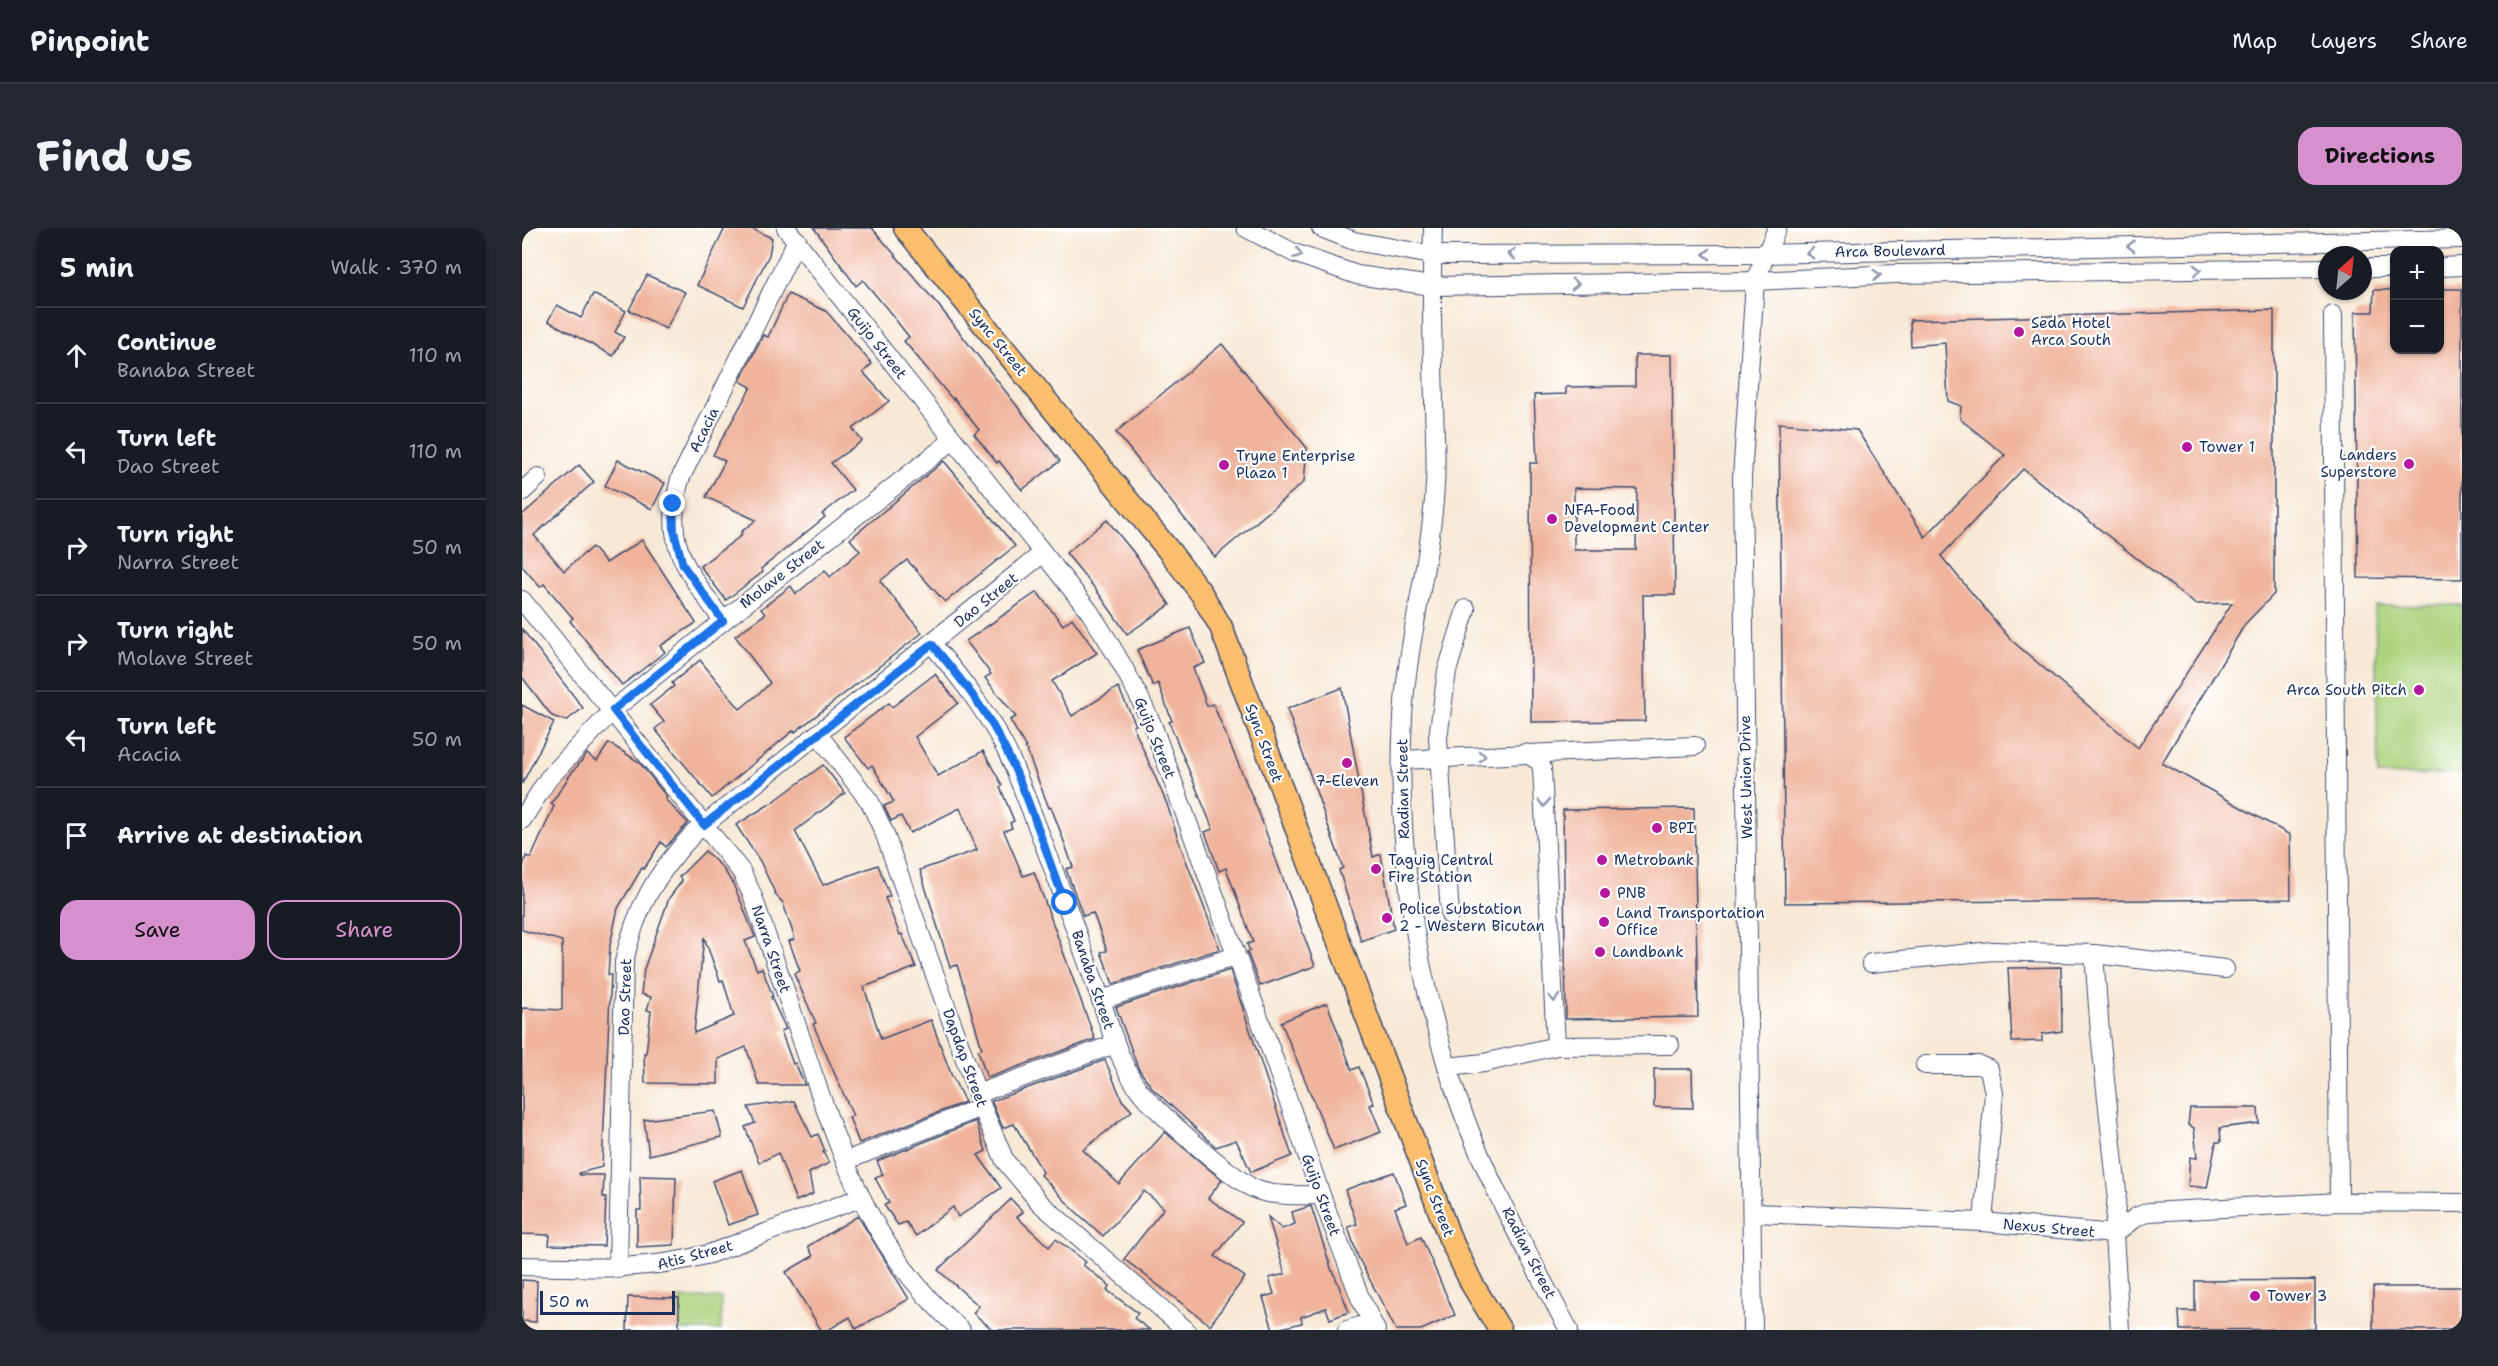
<!DOCTYPE html>
<html lang="en">
<head>
<meta charset="utf-8">
<style>
	:root { --surface:#171b24; --page:#242831; --text:#f1f3f6; --muted:#9ea1a6; --line:#363941; --accent:#d690ce }
	body { margin:0; font-family:"Shantell Sans",sans-serif; background:var(--page); color:var(--text) }
	.controls { position:absolute; right:18px; top:18px; display:grid; overflow:hidden; border-radius:12px; box-shadow:0 2px 4px #0004 }
	.controls button { width:54px; height:54px; display:grid; place-items:center; padding:0; border:0; border-bottom:2px solid var(--line); background:var(--surface); color:var(--text); font:30px sans-serif }
	.compass { position:absolute; left:1796px; top:18px; width:54px; height:54px; border-radius:50%; background:var(--surface); box-shadow:0 2px 4px #0004; rotate:27deg }
	.scale { position:absolute; left:18px; bottom:15px; width:135px; box-sizing:border-box; padding-left:6px; border:3px solid #1b2f5e; border-top:0; font-size:16px; line-height:21px; white-space:nowrap; color:#1b2f5e; -webkit-text-stroke:4px #fff; paint-order:stroke }
	.stop { position:absolute; width:18px; height:18px; margin:-14px; border:4px solid #1a73e8; border-radius:50%; background:#fff }
	.stop.end { background:#1a73e8; border-color:#fff; box-shadow:0 2px 6px #0008 }
	.list { margin:0; padding:0; list-style:none }
	h2 { display:flex; justify-content:space-between; align-items:center; height:78px; margin:0; padding:0 24px; font-size:26px }
	h2 small { font-size:20px; font-weight:400; color:var(--muted) }
	.list li { display:grid; grid-template-columns:39px 1fr auto; gap:18px; align-items:center; box-sizing:border-box; height:96px; padding:0 24px; border-top:2px solid var(--line) }
	.list b { display:block; font-size:22px; white-space:nowrap }
	.list p { margin:0; font-size:20px; white-space:nowrap; color:var(--muted) }
	.list em { font-size:20px; font-style:normal; color:var(--muted) }
	.actions { display:flex; gap:12px; padding:18px 24px }
	.actions a { flex:1; padding:14px 0; border:2px solid var(--accent); border-radius:18px; text-align:center; font-size:21px; color:var(--accent) }
	.actions .main { background:var(--accent); color:#111 }
	.icon { flex:none; width:33px; height:33px; fill:none; stroke:currentColor; stroke-width:2; stroke-linecap:round; stroke-linejoin:round }
	.map { position:relative; flex:none; width:1940px; height:1102px; overflow:hidden; border-radius:18px }
	header { display:flex; align-items:center; gap:36px; box-sizing:border-box; height:84px; padding:0 30px; background:var(--surface); border-bottom:2px solid var(--line) }
	header strong { font-size:28px }
	nav { display:flex; gap:33px; margin-inline-start:auto; font-size:21px }
	.intro { display:flex; align-items:center; justify-content:space-between; box-sizing:border-box; height:144px; padding:0 36px }
	h1 { margin:0; font-size:42px }
	.button { padding:15px 27px; border-radius:18px; background:var(--accent); color:#111; font-size:21px; font-weight:700 }
	main { display:flex; gap:36px; padding:0 36px }
	aside { flex:1; background:var(--surface); border-radius:18px; box-shadow:0 2px 4px #0004 }
	.map>svg:first-child { display:block }
	.green { fill:#acd37d; stroke:#64816e; stroke-width:1.5 }
	.building { fill:#f0b39b; fill-rule:evenodd }
	.lines { fill:none; stroke-linecap:round; stroke-linejoin:round }
	.minor-casing { stroke:#3c4b70; stroke-width:20 }
	.major-casing { stroke:#3c4b70; stroke-width:25 }
	.minor { stroke:#fff; stroke-width:18 }
	.major { stroke:#fabe6d; stroke-width:22 }
	.oneway { stroke:#8d97ae }
	.route { stroke:#1a73e8; stroke-width:8 }
	.poi-dot { fill:#b5179e; stroke:#fff; stroke-width:2 }
	.labels { text-anchor:middle; dominant-baseline:central; stroke-width:4.5; stroke-linejoin:round; paint-order:stroke }
	.street-label { font-size:15px; fill:#1b2f5e; stroke:#fff }
	.poi-label { font-size:15px; fill:#1b2f5e; stroke:#fff; text-anchor:start }
</style>
</head>
<body>
<header>
<strong>Pinpoint</strong>
<nav><a>Map</a><a>Layers</a><a>Share</a></nav>
</header>
<div class="intro"><h1>Find us</h1><a class="button">Directions</a></div>
<main>
<aside>
<h2>5 min<small>Walk · 370 m</small></h2>
<ul class="list">
<li><svg class="icon" aria-label="ahead" viewBox="0 0 24 24"><path d="M12 20V5M6 11l6-6 6 6"/></svg><div><b>Continue</b><p>Banaba Street</p></div><em>110 m</em></li>
<li><svg class="icon" aria-label="left" viewBox="0 0 24 24"><path d="M17 20v-9H6M10 6l-5 5 5 5"/></svg><div><b>Turn left</b><p>Dao Street</p></div><em>110 m</em></li>
<li><svg class="icon" aria-label="right" viewBox="0 0 24 24"><path d="M7 20v-9h11M14 6l5 5-5 5"/></svg><div><b>Turn right</b><p>Narra Street</p></div><em>50 m</em></li>
<li><svg class="icon" aria-label="right" viewBox="0 0 24 24"><path d="M7 20v-9h11M14 6l5 5-5 5"/></svg><div><b>Turn right</b><p>Molave Street</p></div><em>50 m</em></li>
<li><svg class="icon" aria-label="left" viewBox="0 0 24 24"><path d="M17 20v-9H6M10 6l-5 5 5 5"/></svg><div><b>Turn left</b><p>Acacia</p></div><em>50 m</em></li>
<li><svg class="icon" aria-label="arrive" viewBox="0 0 24 24"><path d="M6 21V4h12l-3 4 3 4H6"/></svg><div><b>Arrive at destination</b></div></li>
</ul>
<div class="actions"><a class="main">Save</a><a>Share</a></div>
</aside>
<div class="map">
<svg width="1940" height="1102" viewBox="0 0 1940 1102">
	<rect width="100%" height="100%" fill="#fff"/>
	<filter id="ink" filterUnits="userSpaceOnUse"><feTurbulence type="fractalNoise" baseFrequency=".0167" numOctaves="2"/><feDisplacementMap in="SourceGraphic" scale="12" xChannelSelector="R" yChannelSelector="G"/><feConvolveMatrix kernelMatrix="1 2 1 2 8 2 1 2 1" color-interpolation-filters="sRGB"/></filter>
	<filter id="wash" filterUnits="userSpaceOnUse"><feTurbulence type="fractalNoise" baseFrequency=".008" numOctaves="4" result="noise"/><feDisplacementMap in="SourceGraphic" scale="24" xChannelSelector="R" yChannelSelector="G"/><feGaussianBlur stdDeviation="1.35" result="paint"/><feColorMatrix in="noise" values="0 0 0 0 0 0 0 0 0 0 0 0 0 0 0 0 0 1.4 0 .05"/><feComposite in="paint" operator="in"/></filter>
	<g filter="url(#wash)">
		<rect width="100%" height="100%" fill="#f8e9d7"/>
		<g class="green">
			<path d="M1940,377v169l-84,1 -3,-169z"/>
			<rect x="157" y="1070" width="42" height="32"/>
		</g>
		<g id="blocks">
			<g class="building">
				<path d="M203,0h25l22,10 -3,17 -26,52 -46,-22z"/>
				<path d="M292,0h58l67,78 121,155 -38,29 -23,-29 -2,2 -23,-29 5,-4 -25,-32 -1,2 -49,-59 5,-4 -21,-27 -25,-30 -7,6z"/>
				<path d="M125,47l38,17 -19,37 -37,-19z"/>
				<path d="M1917,61h23v290l-104,-1 -3,-266h18l1,-22h20v60h45z"/>
				<path d="M71,66l33,17 -11,21 9,5 -11,19 -65,-35 9,-16 24,13z"/>
				<path d="M266,66l38,17 46,53 -9,8 26,29 -36,28 9,12 -31,22 22,27 -31,24 3,3 -64,52 2,3 -37,28 -26,-34 42,-31 -1,-3 15,-12 -50,-23 19,-36 -12,-6 38,-68 -11,-6 23,-46 5,2z"/>
				<path d="M1752,82v284l-29,30 -83,139 128,72 1,64 -506,4 -6,-480 78,7 68,107 80,-82 -45,-36 1,-13 -13,-5 -3,-58 -34,3 -1,-26zM1501,241l172,135 37,-1 -94,145 -127,-108 -70,-84z"/>
				<path d="M700,116l85,104 -3,34 -89,75 -99,-125z"/>
				<path d="M1113,127h37l3,240h-32l2,126 -114,1 -1,-259h7l-3,-68 32,-1v-7l69,-1zM1052,260l63,1 -1,61h-62z"/>
				<path d="M96,232l47,23 -13,26 -47,-23z"/>
				<path d="M422,233l71,85 -70,56 -38,-42 -27,21 42,52 -127,99 -1,-2 -82,68 -57,-69 9,-7 -14,-17 24,-19 -2,-3 28,-23 40,49 23,-19 7,-7 -35,-47 30,-22 -4,-5 30,-23 5,8 29,-24 5,7 30,-26 -10,-12z"/>
				<path d="M57,237l15,17 -60,53 30,36 28,-24 14,16 36,-23 54,83 -36,23 5,6 -43,33 -52,-64 3,-3 -29,-34 -4,3 -18,-21v-51z"/>
				<path d="M585,292l27,33 36,52 -43,29 -30,-43 -31,-38z"/>
				<path d="M515,364l26,33 9,-7 25,35 -45,28 20,35 46,-29 18,38 -3,1 34,78 12,38 41,107 -107,35 -12,-32 6,-1 -14,-38 -10,3 -17,-47 7,-2 -11,-31 -11,-29 -2,1 -24,-62 -15,-26 6,-3 -31,-39 6,-4 -25,-33z"/>
				<path d="M668,400l15,35 -12,5 14,38 6,-2 46,109 56,153 -55,20 -13,-34 3,-1 -3,-7 6,-2 -27,-74 -7,3 -14,-39 8,-3 -44,-107 3,-1 -14,-38 -5,3 -16,-36z"/>
				<path d="M0,401l61,79 -17,13 -14,-5 -30,-39z"/>
				<path d="M413,446l23,29 -43,34 23,39 45,-25 19,34 -2,2 14,34 -4,2 2,5 -8,3 19,45 11,-4 61,167 -108,39 -9,-28 4,-1 -18,-62 -7,-22 -7,2 -30,-97 57,-20 -17,-42 -50,25 -9,-17 -10,5 -7,-15 10,-4 -22,-37 -4,3 -24,-31 45,-34 3,4z"/>
				<path d="M820,460l31,169 8,-3 13,75 -33,12 -22,-71 4,-2 -56,-159z"/>
				<path d="M0,477l32,17 -32,62z"/>
				<path d="M87,515l30,19 28,35 -2,2 23,24 -22,24 -5,-5 -17,27 -2,-1 -24,40 -8,37 -2,30h3l-9,192 -23,6 1,2h24l-1,22h3l-2,49 -55,-1 1,-10 -28,-1v-226l40,2v-69l-40,-11v-59l4,-15 5,2 23,-52 -3,-2 19,-29 17,-21 10,7z"/>
				<path d="M301,537l22,28 -50,38 28,54 55,-20 12,31 -5,2 15,37 2,-1 14,33 -52,20 17,52 50,-19 20,54 14,28 -106,41 -10,-26 4,-1 -40,-92 3,-1 -22,-49 6,-3 -11,-30 6,-2 -12,-36 -7,-8 -16,-34 -24,-36 37,-23z"/>
				<path d="M1172,580l4,209 -132,2 -3,-209z"/>
				<path d="M183,623l17,16 10,15 9,20 14,35 -10,4 12,29 5,-2 11,29h-2l15,32 -5,2 12,33 2,-1 10,22h-46l-13,-38 -28,12v25l-73,-1 -1,-30h2l5,-42 -4,-1 4,-13 -10,-3 3,-25 25,-71 13,-17 -3,-4zM182,709l16,44 3,-1 11,36 -40,17z"/>
				<path d="M1539,739l1,64 -20,3v7l-30,1 -4,-74z"/>
				<path d="M708,742l62,186 -41,16 -15,-32 -20,7 -63,-58 -15,-21 -22,-61z"/>
				<path d="M805,775l25,67 7,-3 15,37 -4,1 11,27 -47,18 -53,-128z"/>
				<path d="M583,832l17,40 10,11 -49,39 36,34 46,-52 57,48 -14,18 34,24 -27,34 30,21 -35,48 -86,-66 40,-51 -20,-17 -41,45 -29,-26 -33,-35 2,-3 -29,-48 -11,4 -11,-25v-2z"/>
				<path d="M1132,841h38l1,39 -39,-1z"/>
				<path d="M272,873l18,36 6,-3 7,17 -2,1 6,11 -20,10 4,21 -17,7 -18,-48 -19,10 -14,-36 10,-4 -7,-16z"/>
				<path d="M1668,880h68l1,15 -39,5 1,14h-5l-9,46 -19,-2 2,-29 7,1 -3,-30 -6,-3z"/>
				<path d="M193,883l7,26 -73,18 -5,-35z"/>
				<path d="M454,893l10,30 -8,4 23,33 -43,29 -5,-10 -37,29 -10,-14 -8,3 -14,-20 5,-2 -14,-25 8,-3 -6,-14z"/>
				<path d="M220,942l16,45 -30,10 -16,-44z"/>
				<path d="M872,944l12,32 -11,4 13,35 13,-6 34,78 -34,15h-25l-38,-73 -10,-30 9,-3 -12,-34z"/>
				<path d="M118,948l36,1 -2,68 -37,2v-37h4z"/>
				<path d="M489,971l12,13 -6,5 32,30 7,-8 30,23 -3,3 27,21 -3,4 31,23 -4,5 16,12h-157l-20,-17 6,-7 -41,-36z"/>
				<path d="M789,978l21,65h1l16,41 -19,7 -4,-11 -25,9 1,6 -29,7 -10,-33 11,-3 -5,-16 16,-4 -17,-57 14,12 13,-5 -3,-12z"/>
				<path d="M336,988l51,83 -53,30 -6,-12 -22,13h-7l-35,-58 27,-16 -5,-10z"/>
				<path d="M0,1052l15,1 -1,41 -14,-1z"/>
				<path d="M1793,1052v49l-135,1 -1,-19h16v-30z"/>
				<rect x="1851" y="1059" width="89" height="43"/>
				<path d="M106,1069l51,1v32h-52z"/>
			</g>
		</g>
	</g>
	<g filter="url(#ink)">
		<use href="#blocks" fill-opacity="0" stroke="#3c4b70" stroke-width="1.5"/>
		<g class="lines">
			<defs>
				<g id="minor">
					<path d="M264,0l303,383c24,36 45,73 63,113l117,321 52,150 40,105 15,30"/>
					<path d="M724,0l48,25 63,22 75,11 323,-5 140,-7 432,-6"/>
					<path d="M799,0l33,13 78,14 333,-1 697,-15"/>
					<path d="M911,0c-2,57 -1,114 1,171 0,29 3,58 1,86 -4,78 -28,154 -32,232 -7,117 10,237 44,349 28,93 76,180 122,264"/>
					<path d="M1918,39l22,-1"/>
					<path d="M1841,40h31"/>
					<path d="M1811,87l6,887"/>
					<path d="M0,264l16,-15"/>
					<path d="M0,372l219,271 11,23c19,55 38,110 56,165 36,105 66,196 153,271"/>
					<path d="M201,393c-36,-51 -61,-76 -43,-142l117,-239"/>
					<path d="M410,416c31,37 62,76 81,121 30,73 56,147 83,221 13,34 20,71 41,101 12,19 101,97 120,103 20,7 44,5 64,5"/>
					<path d="M296,506l52,68 14,30 98,275 23,54 35,42 146,127"/>
					<path d="M1003,525l14,8 3,7 14,278"/>
					<path d="M880,532l293,-14"/>
					<path d="M0,592l26,-41 65,-69 110,-89 230,-181"/>
					<path d="M928,687l-12,-177 9,-67 19,-62"/>
					<path d="M1572,726l6,79 17,159 -3,42 6,96"/>
					<path d="M1349,735l121,-12 102,3 131,15"/>
					<path d="M579,772l135,-44"/>
					<path d="M1403,837h54l10,4 5,24 -11,129"/>
					<path d="M925,839l37,-4 72,-17 114,-1"/>
					<path d="M455,866l138,-50"/>
					<path d="M323,933l137,-54"/>
					<path d="M1230,985l231,9 131,12 22,-17 13,-5 190,-10 123,1"/>
					<path d="M0,1038c64,2 125,5 187,-12l151,-56"/>
					<path d="M96,1041l6,-307c11,-53 33,-90 70,-129l349,-280"/>
					<path d="M825,1102l24,-7"/>
					<path d="M1231,1102l-11,-852 13,-197 22,-53"/>
				</g>
				<path id="major" d="M383,0l265,324 31,41 20,34 228,609 23,48 28,46"/>
			</defs>
			<use href="#minor" class="minor-casing"/>
			<use href="#major" class="major-casing"/>
			<use href="#minor" class="minor"/>
			<use href="#major" class="major"/>
		</g>
		<defs><path id="oneway-chevron" d="M-2-3.5L2.5 0L-2 3.5" fill="none" stroke-width="1.6" stroke-linecap="round" stroke-linejoin="round" transform="scale(1.5)"/></defs>
		<g class="oneway">
			<use href="#oneway-chevron" transform="translate(1609 18) rotate(179)"/>
			<use href="#oneway-chevron" transform="translate(1288 25) rotate(179)"/>
			<use href="#oneway-chevron" transform="translate(776 26) rotate(21)"/>
			<use href="#oneway-chevron" transform="translate(990 26) rotate(180)"/>
			<use href="#oneway-chevron" transform="translate(1185 26) rotate(180)"/>
			<use href="#oneway-chevron" transform="translate(1675 42) rotate(-1)"/>
			<use href="#oneway-chevron" transform="translate(1355 47) rotate(-3)"/>
			<use href="#oneway-chevron" transform="translate(1053 56) rotate(-1)"/>
			<use href="#oneway-chevron" transform="translate(960 528) rotate(-3)"/>
			<use href="#oneway-chevron" transform="translate(1022 575) rotate(87)"/>
			<use href="#oneway-chevron" transform="translate(1032 770) rotate(87)"/>
		</g>
	</g>
	<g class="lines" filter="url(#ink)">
		<path class="route" d="M151,276l1,27 9,34 40,56 -110,89 91,115 228,-181c24,29 49,59 67,93 28,52 45,111 66,166"/>
	</g>
	<g class="poi-dot">
		<circle cx="1497" cy="104" r="6"/>
		<circle cx="1665" cy="219" r="6"/>
		<circle cx="1887" cy="236" r="6"/>
		<circle cx="702" cy="237" r="6"/>
		<circle cx="1030" cy="291" r="6"/>
		<circle cx="1897" cy="462" r="6"/>
		<circle cx="825" cy="535" r="6"/>
		<circle cx="1135" cy="600" r="6"/>
		<circle cx="1080" cy="632" r="6"/>
		<circle cx="854" cy="641" r="6"/>
		<circle cx="1083" cy="665" r="6"/>
		<circle cx="865" cy="690" r="6"/>
		<circle cx="1082" cy="694" r="6"/>
		<circle cx="1078" cy="724" r="6"/>
		<circle cx="1733" cy="1068" r="6"/>
	</g>
	<g class="labels">
		<g class="street-label">
			<text transform="translate(1368 23) rotate(-1)">Arca Boulevard</text>
			<text transform="translate(476 114) rotate(51)">Sync Street</text>
			<text transform="translate(355 115) rotate(52)">Guijo Street</text>
			<text transform="translate(182 202) rotate(-64)">Acacia</text>
			<text transform="translate(260 346) rotate(-38)">Molave Street</text>
			<text transform="translate(464 372) rotate(-39)">Dao Street</text>
			<text transform="translate(633 510) rotate(68)">Guijo Street</text>
			<text transform="translate(742 515) rotate(70)">Sync Street</text>
			<text transform="translate(1224 549) rotate(-91)">West Union Drive</text>
			<text transform="translate(881 561) rotate(-91)">Radian Street</text>
			<text transform="translate(249 721) rotate(71)">Narra Street</text>
			<text transform="translate(571 752) rotate(71)">Banaba Street</text>
			<text transform="translate(103 769) rotate(-88)">Dao Street</text>
			<text transform="translate(443 830) rotate(70)">Dapdap Street</text>
			<text transform="translate(799 967) rotate(70)">Guijo Street</text>
			<text transform="translate(913 970) rotate(69)">Sync Street</text>
			<text transform="translate(1527 1000) rotate(5)">Nexus Street</text>
			<text transform="translate(1007 1025) rotate(63)">Radian Street</text>
			<text transform="translate(173 1027) rotate(-15)">Atis Street</text>
		</g>
		<g class="poi-label">
			<text x="1509" y="95">Seda Hotel<tspan x="1509" dy="17">Arca South</tspan></text>
			<text x="1677" y="219">Tower 1</text>
			<text x="1875" y="227" text-anchor="end">Landers<tspan x="1875" dy="17">Superstore</tspan></text>
			<text x="714" y="228">Tryne Enterprise<tspan x="714" dy="17">Plaza 1</tspan></text>
			<text x="1042" y="282">NFA-Food<tspan x="1042" dy="17">Development Center</tspan></text>
			<text x="1885" y="462" text-anchor="end">Arca South Pitch</text>
			<text x="825" y="553" text-anchor="middle">7-Eleven</text>
			<text x="1147" y="600">BPI</text>
			<text x="866" y="632">Taguig Central<tspan x="866" dy="17">Fire Station</tspan></text>
			<text x="1092" y="632">Metrobank</text>
			<text x="1095" y="665">PNB</text>
			<text x="877" y="681">Police Substation<tspan x="877" dy="17">2 - Western Bicutan</tspan></text>
			<text x="1094" y="685">Land Transportation<tspan x="1094" dy="17">Office</tspan></text>
			<text x="1090" y="724">Landbank</text>
			<text x="1745" y="1068">Tower 3</text>
		</g>
	</g>
</svg>
<div class="controls">
<button>+</button>
<button>−</button>
</div>
<svg class="compass" viewBox="-18 -18 36 36"><path d="M0-13l5 13h-10z" fill="#e53935"/><path d="M0 13l5-13h-10z" fill="#9ea1a6"/></svg>
<div class="scale">50 m</div>
<div class="stop" style="left:543px;top:675px"></div>
<div class="stop end" style="left:151px;top:276px"></div>
</div>
</main>
</body>
</html>
